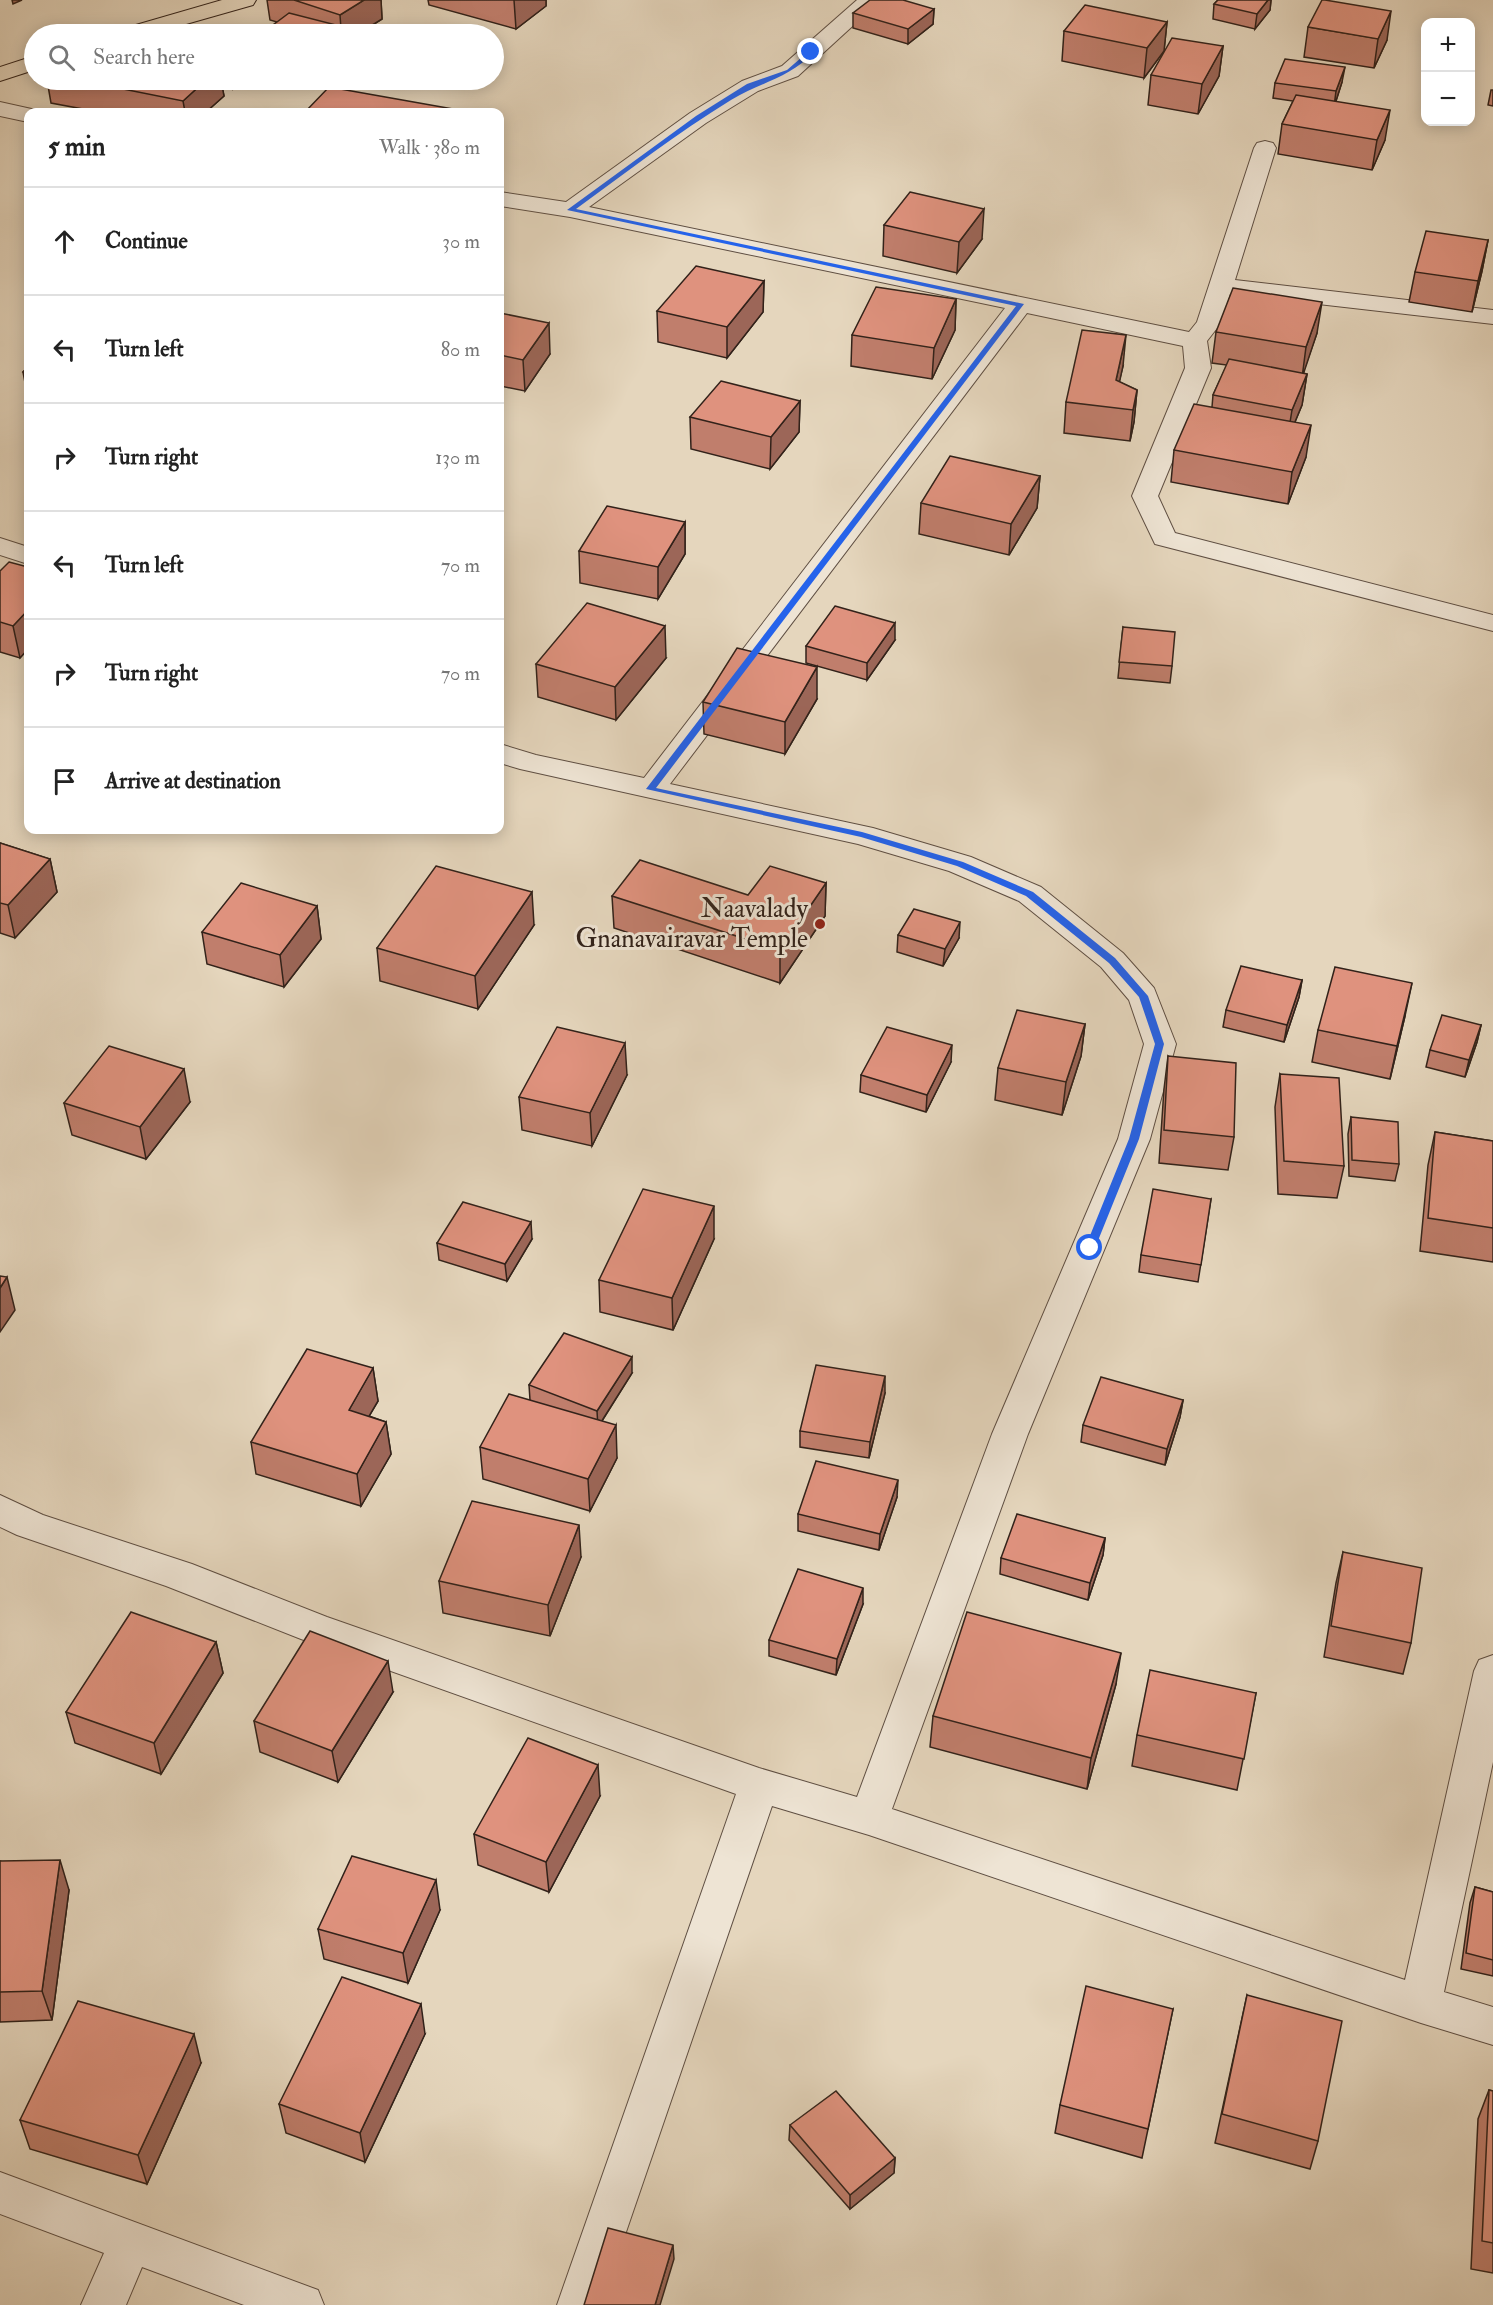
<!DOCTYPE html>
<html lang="en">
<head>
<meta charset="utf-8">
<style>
	:root { --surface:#fff; --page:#f6f6f6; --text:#222; --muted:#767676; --line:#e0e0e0 }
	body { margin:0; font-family:"IM FELL Double Pica",serif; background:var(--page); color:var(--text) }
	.controls { position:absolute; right:18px; top:18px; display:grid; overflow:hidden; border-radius:12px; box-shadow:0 3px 15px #0003 }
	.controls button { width:54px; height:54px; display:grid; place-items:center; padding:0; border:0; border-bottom:2px solid var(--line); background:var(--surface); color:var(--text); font:30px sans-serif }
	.stop { position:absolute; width:18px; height:18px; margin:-14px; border:4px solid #2563eb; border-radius:50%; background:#fff }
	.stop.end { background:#2563eb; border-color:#fff; box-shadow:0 2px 6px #0008 }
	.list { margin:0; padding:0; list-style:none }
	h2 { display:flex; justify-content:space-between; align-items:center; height:78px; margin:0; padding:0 24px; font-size:26px }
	h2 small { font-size:20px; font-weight:400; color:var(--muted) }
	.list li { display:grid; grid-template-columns:39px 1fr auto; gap:18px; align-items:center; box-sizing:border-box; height:108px; padding:0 24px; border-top:2px solid var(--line) }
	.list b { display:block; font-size:22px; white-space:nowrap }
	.list em { font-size:20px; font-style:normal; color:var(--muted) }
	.icon { flex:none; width:33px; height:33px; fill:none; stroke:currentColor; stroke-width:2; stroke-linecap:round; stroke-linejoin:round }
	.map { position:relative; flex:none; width:1493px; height:2305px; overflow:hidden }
	.search { position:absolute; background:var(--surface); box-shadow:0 3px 15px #0003; left:24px; top:24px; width:480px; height:66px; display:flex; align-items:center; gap:15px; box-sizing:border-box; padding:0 21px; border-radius:33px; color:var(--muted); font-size:22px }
	.panel { position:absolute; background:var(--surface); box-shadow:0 3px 15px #0003; left:24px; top:108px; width:480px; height:726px; border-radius:12px }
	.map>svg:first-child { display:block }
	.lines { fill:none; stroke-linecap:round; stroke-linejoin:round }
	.street-casing { stroke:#5f4f43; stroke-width:2 }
	.primary-casing { stroke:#32221a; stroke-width:2 }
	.street { fill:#eee4d4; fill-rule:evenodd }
	.primary { fill:#e5d6bd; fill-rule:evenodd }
	.wall { fill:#c07e6c; stroke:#32221a; stroke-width:1.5 }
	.shaded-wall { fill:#9c6658; stroke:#32221a; stroke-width:1.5 }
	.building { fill:#df927e; stroke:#32221a; stroke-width:1.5 }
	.route { fill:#2563eb }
	.poi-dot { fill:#8f2418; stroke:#eee4d4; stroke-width:2 }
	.labels { text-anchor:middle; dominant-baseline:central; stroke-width:6; stroke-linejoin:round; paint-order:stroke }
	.poi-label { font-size:26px; fill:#32221a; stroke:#eee4d4; text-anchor:end }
</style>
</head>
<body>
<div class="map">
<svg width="1493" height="2305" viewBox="0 0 1493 2305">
	<rect width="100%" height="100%" fill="#e5d6bd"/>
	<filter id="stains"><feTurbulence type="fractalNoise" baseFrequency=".00333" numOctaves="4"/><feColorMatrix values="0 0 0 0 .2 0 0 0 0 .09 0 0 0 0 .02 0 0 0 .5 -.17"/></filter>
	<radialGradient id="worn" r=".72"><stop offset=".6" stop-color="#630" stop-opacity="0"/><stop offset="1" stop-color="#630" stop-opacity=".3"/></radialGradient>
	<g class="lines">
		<defs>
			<g id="street">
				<path d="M857,0h24l-83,76 -40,15 -52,32 -117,84 600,125 8,-10 57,-174 3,-5 8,-2 8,2 3,5 -41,132 258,30v14l-263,-30 -9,29 -14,18 4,27 -53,128 17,37 318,82v16l-338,-87 -23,-48 53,-128 -2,-22 -156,-33 -357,471 203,44 98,29 70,30 82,66 31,35 22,56 -26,95 -122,295 -136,375 513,171 69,-309 5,-11 14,-5v107l-49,230 49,15v38l-72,-22 -552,-188 -97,-29 -171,499h-44l179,-511 -435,-155 -135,-53 -149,-51 -17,-8v-32l43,20 149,49 135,53 432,151 98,29 135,-363 126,-295 26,-95 -15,-44 -28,-33 -82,-66 -70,-30 -91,-27 -338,-75 -20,-6v-19l36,11 108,23 361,-470 -435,-91 -70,-11v-14l66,10 124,-89 52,-32 40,-15z"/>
				<path d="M0,102l36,8 1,2h-9v10l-28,-6z"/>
				<path d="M0,538l28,9v17l-28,-9z"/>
				<path d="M0,2172l318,118 6,15h-80l-102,-38 -16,38h-45l23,-52 -104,-39z"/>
			</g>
			<g id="primary">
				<path d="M222,0h34l-3,5 -102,29h-32l3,-5z"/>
				<path d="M34,56v14l-34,11v-14z"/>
			</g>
		</defs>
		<use href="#street" class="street-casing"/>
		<use href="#primary" class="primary-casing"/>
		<use href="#street" class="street"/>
		<use href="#primary" class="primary"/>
	</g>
	<g class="wall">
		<path d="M267,0h114l1,19 -24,15h-97l16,-12 -7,-2z"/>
		<path d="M428,0h118v6l-30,23 -87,-24z"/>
		<path d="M1218,0h53l-1,10 -15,19 -42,-10 1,-15z"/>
		<path d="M934,9l-1,15 -25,20 -55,-16v-15z"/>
		<path d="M1167,22l-3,29 -20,27 -82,-17 2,-30z"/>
		<path d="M1308,27l79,13 -13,28 -70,-11z"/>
		<path d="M1223,46l-4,30 -21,38 -50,-9 3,-30z"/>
		<path d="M47,80h195l-9,9 -11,-2 2,9 -18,16h-107l-48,-9z"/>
		<path d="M287,80h31l-8,6z"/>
		<path d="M1342,82l-6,19 49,39 -13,30 -94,-16 4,-30 11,-23 -20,-3 2,-15z"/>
		<path d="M1491,90h2v16l-5,-1z"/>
		<path d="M884,225l98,14 -25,34 -74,-17z"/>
		<path d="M1488,240l-6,31 -10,41 -63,-10 6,-30z"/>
		<path d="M764,281l-1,31 -36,46 -69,-16 -1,-31z"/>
		<path d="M956,299l-1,31 -23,49 -81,-13 1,-31z"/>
		<path d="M500,313l50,41 -25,37 -25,-5z"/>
		<path d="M1216,332l101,1 -14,40 4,1 -5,31 -7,17 11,35 -18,47 -117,-22 3,-32 38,-43 1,-12 14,-30 -15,-2z"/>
		<path d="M1123,366l-4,16 18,8 -3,32 -4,19 -66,-8 2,-31z"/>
		<path d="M28,367v22l-2,-1 -3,-16z"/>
		<path d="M800,401l-1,31 -29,37 -79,-20 -1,-32z"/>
		<path d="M1040,476l-3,32 -28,47 -90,-21 2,-31z"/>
		<path d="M685,522v32l-27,45 -78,-16 -1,-32z"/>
		<path d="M28,567v82l-8,9 -20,-6v-81z"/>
		<path d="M1123,627l49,39 -2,17 -52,-5z"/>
		<path d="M895,640l-28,40 -61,-17v-17z"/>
		<path d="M666,658l-50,62 -78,-23 -2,-33z"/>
		<path d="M817,699l-32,55 -81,-20 -1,-32z"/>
		<path d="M0,843l50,16 7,33 -42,46 -15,-5z"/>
		<path d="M826,883l-1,33 -45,67 -166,-55 -2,-32 136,-1z"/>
		<path d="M317,906l4,33 -37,48 -77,-23 -5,-32z"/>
		<path d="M534,925l-56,84 -98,-28 -3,-33z"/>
		<path d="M898,935l61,3 -16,28 -46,-14z"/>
		<path d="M1302,980l-3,17 -15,45 -61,-15 3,-17z"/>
		<path d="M1405,1016l-15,63 -78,-17 6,-32z"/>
		<path d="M1085,1024l-4,32 -19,59 -67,-15 3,-32z"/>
		<path d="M1481,1025l-4,17 -12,35 -39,-10 4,-17z"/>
		<path d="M1168,1056l66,81 -6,33 -69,-7 5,-74z"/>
		<path d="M951,1062l-25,50 -66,-20 1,-17z"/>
		<path d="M1280,1074l64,92 -7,32 -59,-4 -3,-87z"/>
		<path d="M627,1075l-35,71 -70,-16 -3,-33z"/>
		<path d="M190,1102l-44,57 -74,-24 -8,-32z"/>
		<path d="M1351,1117l48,47 -4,17 -46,-5 -1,-42z"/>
		<path d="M1435,1132l58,9v121l-73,-11 8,-86z"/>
		<path d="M1211,1199l-13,83 -59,-10 2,-17z"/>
		<path d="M532,1239l-25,42 -68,-21 -2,-17z"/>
		<path d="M714,1239l-41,91 -73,-18 -1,-32z"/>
		<path d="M373,1368l5,33 -9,15 17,6 5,32 -30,52 -105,-32 -5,-32z"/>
		<path d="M632,1373l-30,48 15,37 -27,53 -107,-32 -3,-32 50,-47 -1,-15z"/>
		<path d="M885,1393l-16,65 -69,-11v-16z"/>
		<path d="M1183,1400l-3,17 -15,48 -84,-23 2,-17z"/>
		<path d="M897,1497l-18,53 -81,-19v-17z"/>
		<path d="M1105,1538l-2,17 -15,45 -88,-26 1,-16z"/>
		<path d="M1343,1552l68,91 -8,31 -79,-17 12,-74z"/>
		<path d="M581,1557l-31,79 -107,-23 -4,-32z"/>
		<path d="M863,1604l-27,71 -67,-19v-16z"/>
		<path d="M216,1642l7,31 -62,101 -86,-31 -9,-31z"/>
		<path d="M1116,1684l-29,105 -157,-42 3,-31z"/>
		<path d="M393,1692l-55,90 -78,-30 -6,-31z"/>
		<path d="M1256,1693l-19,97 -105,-24 5,-31z"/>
		<path d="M600,1796l-51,96 -71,-27 -4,-31z"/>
		<path d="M0,1861l69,29 -17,130 -52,2z"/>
		<path d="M1475,1887l18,5v84l-32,-7 9,-66z"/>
		<path d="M440,1910l-32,73 -84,-24 -6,-30z"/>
		<path d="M1247,1995l71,146 -8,28 -95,-26z"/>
		<path d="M1173,2009l-31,149 -87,-25 5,-28z"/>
		<path d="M425,2034l-60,128 -79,-29 -7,-29z"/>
		<path d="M201,2063l-54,121 -117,-35 -10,-29z"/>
		<path d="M1489,2090l4,1v182l-22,-4 7,-150z"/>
		<path d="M790,2125l105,33 -1,15 -44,36 -61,-69z"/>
	</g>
	<g class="shaded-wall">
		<path d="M12,0h10l-9,4z"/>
		<path d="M364,0h17l1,19 -24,15h-23l6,-5 -1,-14z"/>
		<path d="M514,0h32v6l-30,23z"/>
		<path d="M1268,0h3l-1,10 -15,19 2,-15z"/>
		<path d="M934,9l-1,15 -25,20v-15z"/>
		<path d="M1391,11l-4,29 -13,28 4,-29z"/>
		<path d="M1167,22l-3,29 -20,27 3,-30z"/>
		<path d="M1223,46l-4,30 -21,38 4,-30z"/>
		<path d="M1345,67l-3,15 -8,25 2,-16z"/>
		<path d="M206,80h15l3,16 -18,16h-21l-2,-11z"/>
		<path d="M232,80h10l-9,9z"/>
		<path d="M309,80h9l-8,6z"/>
		<path d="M1390,110l-5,30 -13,30 5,-30z"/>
		<path d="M984,209l-2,30 -25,34 2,-31z"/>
		<path d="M1488,240l-6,31 -10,41 6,-31z"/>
		<path d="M764,281l-1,31 -36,46v-31z"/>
		<path d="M956,299l-1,31 -23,49 2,-31z"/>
		<path d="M1322,302l-5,31 -15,45 4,-31z"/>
		<path d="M549,323l1,31 -25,37 -2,-31z"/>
		<path d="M1126,335l-3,31 -9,41 2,-27z"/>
		<path d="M1307,374l-5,31 -15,36 5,-31z"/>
		<path d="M1137,390l-3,32 -4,19 3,-31z"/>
		<path d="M800,401l-1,31 -29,37 1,-32z"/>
		<path d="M1311,425l-5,32 -18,47 4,-32z"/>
		<path d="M1040,476l-3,32 -28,47 2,-31z"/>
		<path d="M685,522v32l-27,45v-32z"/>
		<path d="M28,610v39l-8,9 -7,-32z"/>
		<path d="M895,623v17l-28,40v-17z"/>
		<path d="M665,626l1,32 -50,62 -1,-33z"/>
		<path d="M817,667v32l-32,55v-32z"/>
		<path d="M50,859l7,33 -42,46 -7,-33z"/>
		<path d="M826,883l-1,33 -45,67v-33z"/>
		<path d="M532,892l2,33 -56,84 -3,-33z"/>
		<path d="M317,906l4,33 -37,48 -4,-32z"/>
		<path d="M960,922l-1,16 -16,28 2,-17z"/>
		<path d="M1302,980l-3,17 -15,45 3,-17z"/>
		<path d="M1412,983l-7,33 -15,63 7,-33z"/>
		<path d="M1085,1024l-4,32 -19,59 4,-33z"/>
		<path d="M1481,1025l-4,17 -12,35 4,-17z"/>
		<path d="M625,1043l2,32 -35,71 -2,-33z"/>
		<path d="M952,1045l-1,17 -25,50 1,-17z"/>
		<path d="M184,1069l6,33 -44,57 -6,-32z"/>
		<path d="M714,1206v33l-41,91 -1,-32z"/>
		<path d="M531,1222l1,17 -25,42 -2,-17z"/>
		<path d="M7,1277l8,33 -15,22v-44z"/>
		<path d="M632,1357v16l-34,54 -1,-16z"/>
		<path d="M373,1368l5,33 -24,41 -5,-32z"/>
		<path d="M885,1376v17l-16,65 1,-16z"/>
		<path d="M1183,1400l-3,17 -15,48 2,-16z"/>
		<path d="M386,1422l5,32 -30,52 -4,-32z"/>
		<path d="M616,1425l1,33 -27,53 -2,-32z"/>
		<path d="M898,1480l-1,17 -18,53 1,-16z"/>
		<path d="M579,1525l2,32 -31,79 -2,-31z"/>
		<path d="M1105,1538l-2,17 -15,45 2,-17z"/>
		<path d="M863,1588v16l-27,71 1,-16z"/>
		<path d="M216,1642l7,31 -62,101 -7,-31z"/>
		<path d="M1121,1653l-5,31 -29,105 4,-31z"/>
		<path d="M388,1661l5,31 -55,90 -6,-31z"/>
		<path d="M598,1765l2,31 -51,96 -3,-30z"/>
		<path d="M60,1860l9,30 -17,130 -10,-29z"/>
		<path d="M436,1880l4,30 -32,73 -5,-30z"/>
		<path d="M421,2004l4,30 -60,128 -5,-29z"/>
		<path d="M194,2034l7,29 -54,121 -9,-29z"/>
		<path d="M895,2158l-1,15 -44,36v-14z"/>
		<path d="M673,2245l1,14 -14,46h-5z"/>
	</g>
	<g class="building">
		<path d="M294,0h70l-24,15z"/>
		<path d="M870,0h33l31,9 -26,20 -55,-16z"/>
		<path d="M1218,0h50l-11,14 -43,-10z"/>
		<path d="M1322,0h3l66,11 -13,28 -70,-12z"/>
		<path d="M1085,5l82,17 -20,26 -83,-17z"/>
		<path d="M289,13l55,14 -9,7h-74z"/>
		<path d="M1172,38l51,8 -21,38 -51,-9z"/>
		<path d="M1285,59l60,8 -9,24 -61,-8z"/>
		<path d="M78,80h128l-23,21z"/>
		<path d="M329,87l141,25h-165z"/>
		<path d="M1296,95l94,15 -13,30 -95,-16z"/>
		<path d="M910,192l74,17 -25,33 -75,-17z"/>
		<path d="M1426,231l62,9 -10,41 -63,-9z"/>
		<path d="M696,266l68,15 -37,46 -70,-16z"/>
		<path d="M876,287l80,12 -22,49 -82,-13z"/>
		<path d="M1233,288l89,14 -16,45 -90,-15z"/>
		<path d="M500,313l49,10 -26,37 -23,-5z"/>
		<path d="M1082,330l44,5 -10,45 21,10 -4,20 -67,-8z"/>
		<path d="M1229,359l78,15 -15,36 -79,-15z"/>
		<path d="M28,367v7l-5,-2z"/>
		<path d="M721,381l79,20 -29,36 -81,-20z"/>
		<path d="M1194,404l117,21 -19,47 -118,-22z"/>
		<path d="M950,456l90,20 -29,48 -90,-21z"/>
		<path d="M607,506l78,16 -27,45 -79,-16z"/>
		<path d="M9,562l19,5v43l-15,16 -13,-4v-51z"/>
		<path d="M587,603l78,23 -50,61 -79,-23z"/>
		<path d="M835,606l60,17 -28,40 -61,-17z"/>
		<path d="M1123,627l52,5 -3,34 -53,-4z"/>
		<path d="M737,648l80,19 -32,55 -82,-20z"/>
		<path d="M0,843l50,16 -42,46 -8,-2z"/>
		<path d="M640,860l108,35 22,-29 56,17 -46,67 -168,-54z"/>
		<path d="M436,866l96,26 -57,84 -98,-28z"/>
		<path d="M241,883l76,23 -37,49 -78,-23z"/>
		<path d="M914,909l46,13 -15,27 -47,-14z"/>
		<path d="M1241,966l61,14 -15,45 -61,-15z"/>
		<path d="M1335,967l77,16 -15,63 -79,-16z"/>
		<path d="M1017,1010l68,14 -19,58 -68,-14z"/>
		<path d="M1442,1015l39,10 -12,35 -39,-10z"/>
		<path d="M557,1027l68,16 -35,70 -71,-16z"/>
		<path d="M887,1027l65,18 -25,50 -66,-20z"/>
		<path d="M109,1046l75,23 -44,58 -76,-24z"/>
		<path d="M1168,1056l68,7 -2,74 -70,-7z"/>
		<path d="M1280,1074l59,4 5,88 -60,-5z"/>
		<path d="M1351,1117l47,5 1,42 -47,-4z"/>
		<path d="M1435,1132l58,9v87l-65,-10z"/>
		<path d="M643,1189l71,17 -42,92 -73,-18z"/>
		<path d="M1153,1189l58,10 -10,66 -60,-10z"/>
		<path d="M463,1202l68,20 -26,42 -68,-21z"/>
		<path d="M0,1276l7,1 -7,11z"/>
		<path d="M564,1333l68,24 -35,54 -68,-26z"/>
		<path d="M307,1349l66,19 -24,42 37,12 -29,52 -106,-32z"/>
		<path d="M816,1365l69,11 -15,66 -70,-11z"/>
		<path d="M1101,1377l82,23 -16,49 -84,-24z"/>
		<path d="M509,1394l107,31 -28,54 -108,-32z"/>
		<path d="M816,1461l82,19 -18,54 -82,-20z"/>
		<path d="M472,1501l107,24 -31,80 -109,-24z"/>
		<path d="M1017,1514l88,24 -15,45 -89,-25z"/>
		<path d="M1343,1552l79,16 -11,75 -80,-17z"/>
		<path d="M798,1569l65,19 -26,71 -68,-19z"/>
		<path d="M131,1612l85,30 -62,101 -88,-31z"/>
		<path d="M967,1612l154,41 -30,105 -158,-42z"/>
		<path d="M310,1631l78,30 -56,90 -78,-30z"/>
		<path d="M1150,1670l106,23 -12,66 -107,-24z"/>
		<path d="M528,1738l70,27 -52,97 -72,-28z"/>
		<path d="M352,1856l84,24 -33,73 -85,-24z"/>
		<path d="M60,1860l-18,131 -42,1v-131z"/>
		<path d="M1475,1887l18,5v68l-27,-7z"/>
		<path d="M342,1977l79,27 -61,129 -81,-29z"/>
		<path d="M1086,1986l87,23 -25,120 -88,-24z"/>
		<path d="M1247,1995l95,26 -24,120 -96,-27z"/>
		<path d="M78,2001l116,33 -56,121 -118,-35z"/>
		<path d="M1489,2090l4,1v152l-11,-2z"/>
		<path d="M836,2091l59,67 -45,37 -60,-70z"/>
		<path d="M608,2228l65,17 -18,60h-71z"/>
	</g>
	<path class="route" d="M809,51l5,1c-24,26 -53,30 -83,48 -54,33 -104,72 -155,109l448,95 -368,484 206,44 101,30 70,30 82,66 33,38 16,48 -25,95 -44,109 -5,4 -5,-4 44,-109 26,-95 -16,-47 -30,-34 -83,-67 -69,-30 -96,-29 -215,-48 370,-483 -449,-96 129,-94 51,-32 40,-14z"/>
	<circle class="poi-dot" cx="820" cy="924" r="6"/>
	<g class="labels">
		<g class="poi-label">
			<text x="808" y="909">Naavalady<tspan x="808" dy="30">Gnanavairavar Temple</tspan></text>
		</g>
	</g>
	<rect width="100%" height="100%" filter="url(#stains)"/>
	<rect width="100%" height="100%" fill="url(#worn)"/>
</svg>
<div class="controls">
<button>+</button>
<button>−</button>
</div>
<div class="stop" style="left:1090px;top:1248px"></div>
<div class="stop end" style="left:811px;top:52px"></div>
<div class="search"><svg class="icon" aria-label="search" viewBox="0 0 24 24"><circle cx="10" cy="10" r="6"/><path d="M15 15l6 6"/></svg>Search here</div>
<section class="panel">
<h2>5 min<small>Walk · 380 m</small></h2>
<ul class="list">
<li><svg class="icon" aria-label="ahead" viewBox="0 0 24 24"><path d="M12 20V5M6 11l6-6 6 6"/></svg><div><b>Continue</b></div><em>30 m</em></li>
<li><svg class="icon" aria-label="left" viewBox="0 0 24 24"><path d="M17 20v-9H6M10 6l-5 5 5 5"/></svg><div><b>Turn left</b></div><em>80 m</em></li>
<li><svg class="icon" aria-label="right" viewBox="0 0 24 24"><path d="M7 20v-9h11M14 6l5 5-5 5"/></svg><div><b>Turn right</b></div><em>130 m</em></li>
<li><svg class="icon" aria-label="left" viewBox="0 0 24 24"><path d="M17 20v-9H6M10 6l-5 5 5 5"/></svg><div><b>Turn left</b></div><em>70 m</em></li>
<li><svg class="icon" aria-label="right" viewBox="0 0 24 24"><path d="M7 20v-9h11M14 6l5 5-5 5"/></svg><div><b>Turn right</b></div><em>70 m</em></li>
<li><svg class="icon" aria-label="arrive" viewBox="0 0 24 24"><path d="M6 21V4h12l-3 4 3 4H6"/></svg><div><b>Arrive at destination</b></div></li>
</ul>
</section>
</div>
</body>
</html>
